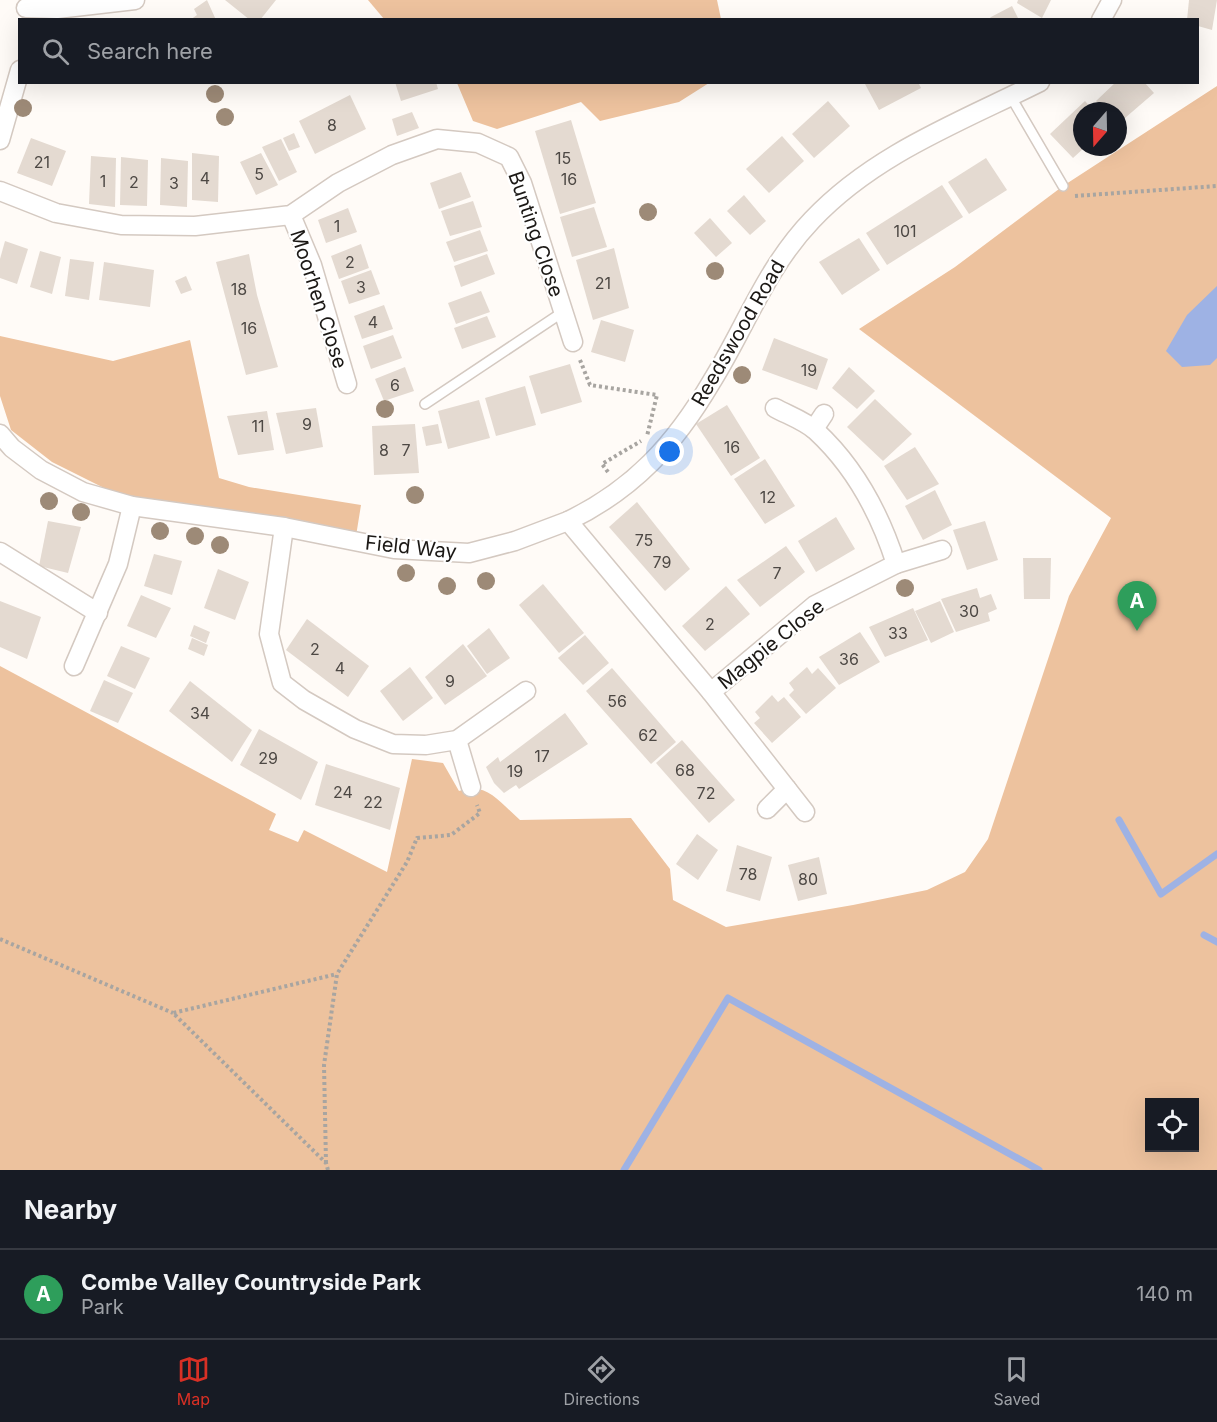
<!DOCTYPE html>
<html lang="en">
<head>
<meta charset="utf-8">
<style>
	:root { --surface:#171b24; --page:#20242c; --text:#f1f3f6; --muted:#9ea1a6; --line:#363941; --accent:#d93025 }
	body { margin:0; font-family:Inter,sans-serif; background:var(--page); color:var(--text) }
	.controls { position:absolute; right:18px; bottom:18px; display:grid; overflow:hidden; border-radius:0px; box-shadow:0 6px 24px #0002 }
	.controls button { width:54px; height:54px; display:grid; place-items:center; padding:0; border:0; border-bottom:2px solid var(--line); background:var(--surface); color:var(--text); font:30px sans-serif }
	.compass { position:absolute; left:1073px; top:102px; width:54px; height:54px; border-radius:50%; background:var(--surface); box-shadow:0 6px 24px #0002; rotate:200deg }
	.you { position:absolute; left:670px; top:452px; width:21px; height:21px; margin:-15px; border:4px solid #fff; border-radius:50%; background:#1a73e8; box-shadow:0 0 0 9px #1a73e833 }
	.badge { display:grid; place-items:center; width:39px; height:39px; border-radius:50%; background:var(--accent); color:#fff; font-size:20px; font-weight:700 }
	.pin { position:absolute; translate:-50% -50px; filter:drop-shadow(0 2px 3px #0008) }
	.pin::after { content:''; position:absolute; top:32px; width:21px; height:18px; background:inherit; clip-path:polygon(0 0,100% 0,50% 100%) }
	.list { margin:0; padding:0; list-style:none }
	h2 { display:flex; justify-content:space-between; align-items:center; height:78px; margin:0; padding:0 24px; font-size:26px }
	h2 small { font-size:20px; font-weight:400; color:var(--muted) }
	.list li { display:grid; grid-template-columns:39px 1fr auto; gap:18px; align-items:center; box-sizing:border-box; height:90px; padding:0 24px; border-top:2px solid var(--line) }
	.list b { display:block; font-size:22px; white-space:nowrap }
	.list p { margin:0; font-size:20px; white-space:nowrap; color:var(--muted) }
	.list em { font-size:20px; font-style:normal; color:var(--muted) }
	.icon { flex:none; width:33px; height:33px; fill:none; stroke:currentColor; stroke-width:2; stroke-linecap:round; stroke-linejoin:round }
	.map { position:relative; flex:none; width:1217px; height:1170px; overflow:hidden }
	.search { position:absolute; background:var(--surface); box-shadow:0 6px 24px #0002; left:18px; right:18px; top:18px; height:66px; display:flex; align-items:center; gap:15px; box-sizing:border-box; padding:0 21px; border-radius:0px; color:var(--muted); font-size:22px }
	.sheet { height:168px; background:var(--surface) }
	nav { display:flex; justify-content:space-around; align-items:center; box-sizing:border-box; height:84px; border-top:2px solid var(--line); background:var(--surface); font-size:16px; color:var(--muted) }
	nav a { display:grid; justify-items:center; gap:3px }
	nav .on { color:var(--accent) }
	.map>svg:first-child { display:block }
	.green { fill:#edc29e; fill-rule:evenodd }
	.water { fill:#9eb2e4 }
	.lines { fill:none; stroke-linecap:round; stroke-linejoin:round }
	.stream { stroke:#9eb2e4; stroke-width:7 }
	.building { fill:#e4dad1 }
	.service-casing { stroke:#d4c9c1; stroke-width:12 }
	.minor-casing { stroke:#d4c9c1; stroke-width:21 }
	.path { stroke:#a8a5a1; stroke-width:4; stroke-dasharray:3 3; stroke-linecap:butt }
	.service { stroke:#fff; stroke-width:9 }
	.minor { stroke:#fff; stroke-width:18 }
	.tree { fill:#9d8a77 }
	.labels { text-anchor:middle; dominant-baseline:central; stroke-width:4.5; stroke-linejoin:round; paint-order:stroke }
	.number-label { font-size:16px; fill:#4d4844 }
	.street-label { font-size:20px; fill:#1b1815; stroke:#fff }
</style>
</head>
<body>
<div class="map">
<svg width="1217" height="1170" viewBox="0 0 1217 1170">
	<rect width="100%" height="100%" fill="#fffbf7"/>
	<g class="green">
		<path d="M368,0h349l4,19h-337z"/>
		<path d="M457,83h252l-30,19 -79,19 -19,-19 -84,27 -24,-8z"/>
		<path d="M1217,86v1084h-1217v-504l276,148 -7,16 29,12 6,-12 83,42 25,-113 31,4 16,28c28,-10 41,12 61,29l111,-2 39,51 3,31 53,27 127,-22 74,-15 38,-18 23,-33 81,-243 42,-78 -252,-189 96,-62 108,-81zM1150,1102h44v46h-44z"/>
		<path d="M0,336l113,25 77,-21 29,138 30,9 112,18 -5,31 -234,-39 -70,-35 -41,-32 -11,-34z"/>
	</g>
	<path class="water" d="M1217,286v72l-7,7 -28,2 -16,-16 21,-36z"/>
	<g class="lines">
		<g class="stream">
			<path d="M1119,820l42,74 56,-40"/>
			<path d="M1204,935l13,7"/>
			<path d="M624,1170l104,-172 311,172"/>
		</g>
	</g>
	<g class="building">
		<path d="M207,0l9,20h-26l7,-5 -3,-6z"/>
		<path d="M225,0h51l-16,20h-10z"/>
		<path d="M1018,0h33l-9,18 -25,-15z"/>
		<path d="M1189,0h28l-5,30 -14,-4v-6h-11z"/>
		<path d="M1012,6l7,14h-31l3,-3z"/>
		<path d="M395,82h41l2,7 -37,12z"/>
		<path d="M867,82h51l3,6 -42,22 -14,-26z"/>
		<path d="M1116,82h28l10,11 -36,31v-13h-13l-9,-10z"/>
		<path d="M350,95l16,34 -51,25 -16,-33z"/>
		<path d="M828,101l22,25 -36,32 -22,-24z"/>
		<path d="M1085,101l9,10h-12v36h3l-12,11 -23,-24z"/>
		<path d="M412,112l7,16 -22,8 -5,-17z"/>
		<path d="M571,120l25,83 -36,11 -25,-83z"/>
		<path d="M294,133l6,14 -11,4 -6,-13z"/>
		<path d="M782,136l22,25 -35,32 -23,-24z"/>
		<path d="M31,138l35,13 -14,35 -35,-13z"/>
		<path d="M281,139l16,33 -18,9 -17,-34z"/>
		<path d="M192,153l27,3 -1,46 -26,-2z"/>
		<path d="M261,153l17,32 -22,10 -16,-33z"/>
		<path d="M91,156l25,2 -1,49 -26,-3z"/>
		<path d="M121,157l27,3 -1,46 -27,-1z"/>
		<path d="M161,158l27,3 -1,46 -27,-2z"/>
		<path d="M986,158l21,32 -38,24 -21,-32z"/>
		<path d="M461,172l10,25 -32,12 -9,-26z"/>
		<path d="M942,185l21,32 -76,48 -21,-32z"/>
		<path d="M744,195l22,26 -16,14 -23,-24z"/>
		<path d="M473,201l9,26 -32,9 -9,-25z"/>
		<path d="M594,207l13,40 -35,10 -12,-40z"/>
		<path d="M348,208l9,24 -31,11 -8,-23z"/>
		<path d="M710,218l22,25 -16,14 -22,-24z"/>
		<path d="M480,230l8,21 -34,11 -8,-20z"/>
		<path d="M859,238l21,32 -38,25 -23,-33z"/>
		<path d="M5,241l23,8 -11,35 -17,-6v-19z"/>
		<path d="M361,244l8,24 -30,11 -8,-23z"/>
		<path d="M614,248l15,60 -36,12 -17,-60z"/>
		<path d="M40,251l21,6 -9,37 -22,-7z"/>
		<path d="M249,254l8,41 21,72 -32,8 -30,-113z"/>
		<path d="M487,254l8,20 -34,13 -7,-21z"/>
		<path d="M70,259l24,3 -5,38 -24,-4z"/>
		<path d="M104,262l50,8 -4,37 -51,-7z"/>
		<path d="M371,270l9,24 -31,10 -8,-23z"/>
		<path d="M186,276l6,14 -11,4 -6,-13z"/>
		<path d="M481,291l9,21 -34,12 -8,-21z"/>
		<path d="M384,305l9,24 -31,10 -8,-23z"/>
		<path d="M487,316l9,21 -34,12 -8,-21z"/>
		<path d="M601,320l33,10 -9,32 -34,-10z"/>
		<path d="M393,335l9,23 -31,11 -8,-23z"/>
		<path d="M774,338l54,21 -11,31 -55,-20z"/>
		<path d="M570,364l12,38 -41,12 -12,-38z"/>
		<path d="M405,367l9,24 -30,10 -9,-22z"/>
		<path d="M849,367l26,24 -18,18 -25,-21z"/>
		<path d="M525,386l11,39 -40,11 -11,-38z"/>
		<path d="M875,399l37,35 -29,27 -36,-34z"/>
		<path d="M479,400l11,38 -42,11 -10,-38z"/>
		<path d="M727,405l33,53 -29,18 -35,-52z"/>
		<path d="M316,408l7,39 -37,7 -10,-41z"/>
		<path d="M267,411l7,39 -36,5 -11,-39z"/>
		<path d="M415,424l4,49 -45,2 -2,-49z"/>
		<path d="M438,424l4,19 -16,3 -4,-19z"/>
		<path d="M915,447l24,37 -32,16 -23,-34z"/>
		<path d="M765,459l30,47 -30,18 -31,-45z"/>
		<path d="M935,490l17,35 -29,15 -18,-34z"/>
		<path d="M637,502l53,67 -25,22 -56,-64z"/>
		<path d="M836,517l19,32 -39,23 -18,-31z"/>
		<path d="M48,521l33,6 -13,46 -29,-7z"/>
		<path d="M985,521l13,39 -31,10 -14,-40z"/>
		<path d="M786,546l19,26 -45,35 -23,-27z"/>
		<path d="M154,554l28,7 -10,34 -28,-9z"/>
		<path d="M1023,558h28l-1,41h-26z"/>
		<path d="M218,569l31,13 -14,38 -31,-12z"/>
		<path d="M543,584l41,49 -25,20 -40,-48z"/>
		<path d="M726,586l24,28 -45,37 -23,-25z"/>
		<path d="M977,588l3,10 11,-4 6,15 -9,4 2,8 -34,11 -15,-33z"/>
		<path d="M141,595l30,13 -15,30 -29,-12z"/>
		<path d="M0,601l41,16 -14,42 -27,-12z"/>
		<path d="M940,601l14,31 -23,11 -16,-32z"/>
		<path d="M913,608l15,32 -43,17 -16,-30z"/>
		<path d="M307,619l62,47 -21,31 -62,-47z"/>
		<path d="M194,625l16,7 -4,11 -16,-7z"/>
		<path d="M489,628l21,30 -23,16 -20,-28z"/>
		<path d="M860,632l20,30 -41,23 -20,-28z"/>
		<path d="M585,635l24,28 -26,22 -25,-27z"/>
		<path d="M192,638l16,7 -4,11 -16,-7z"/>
		<path d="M463,644l24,32 -42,29 -20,-28z"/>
		<path d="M121,646l29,12 -15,31 -28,-13z"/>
		<path d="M410,667l23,31 -30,23 -23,-30z"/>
		<path d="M807,667l5,7 6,-6 18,20 -30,26 -17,-19 5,-5 -5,-7z"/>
		<path d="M612,668l64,74 -25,22 -65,-73z"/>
		<path d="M104,680l29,13 -15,30 -28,-12z"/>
		<path d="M190,681l62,49 -20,32 -63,-51z"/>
		<path d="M772,695l6,7 6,-5 17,20 -29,26 -18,-20 6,-5 -5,-6z"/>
		<path d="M565,713l23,31 -69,45 -3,-4 -12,8 -10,-10 -8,-16 12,-10 2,5z"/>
		<path d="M259,729l59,33 -17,38 -61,-35z"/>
		<path d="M682,740l53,60 -26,23 -53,-60z"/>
		<path d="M326,764l74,24 -10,42 -75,-25z"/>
		<path d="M697,834l21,16 -20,30 -22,-16z"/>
		<path d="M737,845l35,12 -12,44 -34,-10z"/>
		<path d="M819,857l8,37 -29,7 -10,-36z"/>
	</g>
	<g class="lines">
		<defs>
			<g id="service">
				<path d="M1011,97l52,89"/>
				<path d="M425,404l138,-92"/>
			</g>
			<g id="minor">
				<path d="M26,8l31,1 78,-9"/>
				<path d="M1101,20l11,-20"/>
				<path d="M0,140l20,-70"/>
				<path d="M0,191l56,22 65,12 74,1 96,-11 47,-32 54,-28 45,-16 41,4 31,14 13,26 51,159"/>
				<path d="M291,215l21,50 35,119"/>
				<path d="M814,429l10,-15"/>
				<path d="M0,434l12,14 29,22 42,22 49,14 152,21 110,22 75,4 46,-12 53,-20 143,171 94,120"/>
				<path d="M568,521c66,-32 107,-77 144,-140 34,-55 54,-113 100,-161 62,-66 148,-98 228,-138"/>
				<path d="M284,527l-15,107 13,49 22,17 51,29 38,15 33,1 31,-5 69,-49"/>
				<path d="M0,552l98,61"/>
				<path d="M896,564l46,-14"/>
				<path d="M74,666l44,-102 14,-58"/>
				<path d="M711,692l104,-87 81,-41c-16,-50 -41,-97 -80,-133 -11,-10 -28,-16 -41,-23"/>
				<path d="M457,740l14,47"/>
				<path d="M767,809l20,-20"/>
			</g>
		</defs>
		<use href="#service" class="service-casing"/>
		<use href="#minor" class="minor-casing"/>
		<g class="path">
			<path d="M1075,196l142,-10"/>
			<path d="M580,360l10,25 67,10 -10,41"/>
			<path d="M608,472l-6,-8 39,-23"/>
			<path d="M0,939l173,74"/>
			<path d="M326,1163l-2,-98 13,-91 70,-112 10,-24 34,-3 29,-22 -3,-8"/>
			<path d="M328,1170l-2,-7 -153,-150 164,-39"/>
		</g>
		<use href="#service" class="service"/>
		<use href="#minor" class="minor"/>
	</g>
	<g class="tree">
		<circle cx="215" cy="94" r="9"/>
		<circle cx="23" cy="108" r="9"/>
		<circle cx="225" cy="117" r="9"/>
		<circle cx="648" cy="212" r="9"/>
		<circle cx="715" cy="271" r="9"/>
		<circle cx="742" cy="375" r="9"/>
		<circle cx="385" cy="409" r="9"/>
		<circle cx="415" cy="495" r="9"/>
		<circle cx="49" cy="501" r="9"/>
		<circle cx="81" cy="512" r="9"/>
		<circle cx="160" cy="531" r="9"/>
		<circle cx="195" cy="536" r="9"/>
		<circle cx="220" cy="545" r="9"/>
		<circle cx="406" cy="573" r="9"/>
		<circle cx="486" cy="581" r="9"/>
		<circle cx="447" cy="586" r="9"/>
		<circle cx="905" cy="588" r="9"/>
	</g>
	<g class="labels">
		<g class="number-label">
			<text x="332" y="125">8</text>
			<text x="563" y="158">15</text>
			<text x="42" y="162">21</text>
			<text x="259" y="174">5</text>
			<text x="205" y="178">4</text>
			<text x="569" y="179">16</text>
			<text x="103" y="181">1</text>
			<text x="134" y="182">2</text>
			<text x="174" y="183">3</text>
			<text x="337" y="226">1</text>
			<text x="905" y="231">101</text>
			<text x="350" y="262">2</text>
			<text x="603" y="283">21</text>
			<text x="361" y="287">3</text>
			<text x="239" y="289">18</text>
			<text x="373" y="322">4</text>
			<text x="249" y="328">16</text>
			<text x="809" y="370">19</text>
			<text x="395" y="385">6</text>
			<text x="307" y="424">9</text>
			<text x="258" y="426">11</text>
			<text x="732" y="447">16</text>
			<text x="384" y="450">8</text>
			<text x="406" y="450">7</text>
			<text x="768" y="497">12</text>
			<text x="644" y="540">75</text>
			<text x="662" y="562">79</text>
			<text x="777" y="573">7</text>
			<text x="969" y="611">30</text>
			<text x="710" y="624">2</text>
			<text x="898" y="633">33</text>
			<text x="315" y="649">2</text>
			<text x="849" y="659">36</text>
			<text x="340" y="668">4</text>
			<text x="450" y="681">9</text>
			<text x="617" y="701">56</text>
			<text x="200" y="713">34</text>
			<text x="648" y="735">62</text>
			<text x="542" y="756">17</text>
			<text x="268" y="758">29</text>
			<text x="685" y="770">68</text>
			<text x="515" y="771">19</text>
			<text x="343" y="792">24</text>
			<text x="706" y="793">72</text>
			<text x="373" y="802">22</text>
			<text x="748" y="874">78</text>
			<text x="808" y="879">80</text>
		</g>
		<g class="street-label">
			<text transform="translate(536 234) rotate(71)">Bunting Close</text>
			<text transform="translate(319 299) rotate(72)">Moorhen Close</text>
			<text transform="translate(738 333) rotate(-60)">Reedswood Road</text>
			<text transform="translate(411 547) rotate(6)">Field Way</text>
			<text transform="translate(771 644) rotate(-39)">Magpie Close</text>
		</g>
	</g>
</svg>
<div class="controls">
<button><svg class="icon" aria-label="locate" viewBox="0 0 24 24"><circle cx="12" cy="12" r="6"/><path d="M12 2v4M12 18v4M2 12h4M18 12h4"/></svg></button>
</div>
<svg class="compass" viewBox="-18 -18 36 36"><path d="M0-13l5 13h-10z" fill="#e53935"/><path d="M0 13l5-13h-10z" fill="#9ea1a6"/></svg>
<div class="you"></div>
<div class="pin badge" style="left:1137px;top:631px;background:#2e9e5b">A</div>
<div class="search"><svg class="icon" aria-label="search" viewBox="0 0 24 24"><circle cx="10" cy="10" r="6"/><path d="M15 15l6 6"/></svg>Search here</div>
</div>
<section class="sheet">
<h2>Nearby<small></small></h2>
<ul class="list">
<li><span class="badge" style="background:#2e9e5b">A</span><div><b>Combe Valley Countryside Park</b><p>Park</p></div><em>140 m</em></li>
</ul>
</section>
<nav>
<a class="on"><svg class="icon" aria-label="map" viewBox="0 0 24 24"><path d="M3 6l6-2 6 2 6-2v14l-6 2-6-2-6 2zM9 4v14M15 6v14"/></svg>Map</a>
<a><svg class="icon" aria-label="directions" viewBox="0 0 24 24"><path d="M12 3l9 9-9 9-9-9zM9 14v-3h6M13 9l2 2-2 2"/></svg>Directions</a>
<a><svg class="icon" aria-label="saved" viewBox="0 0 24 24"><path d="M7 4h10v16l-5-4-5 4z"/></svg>Saved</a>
</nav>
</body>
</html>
